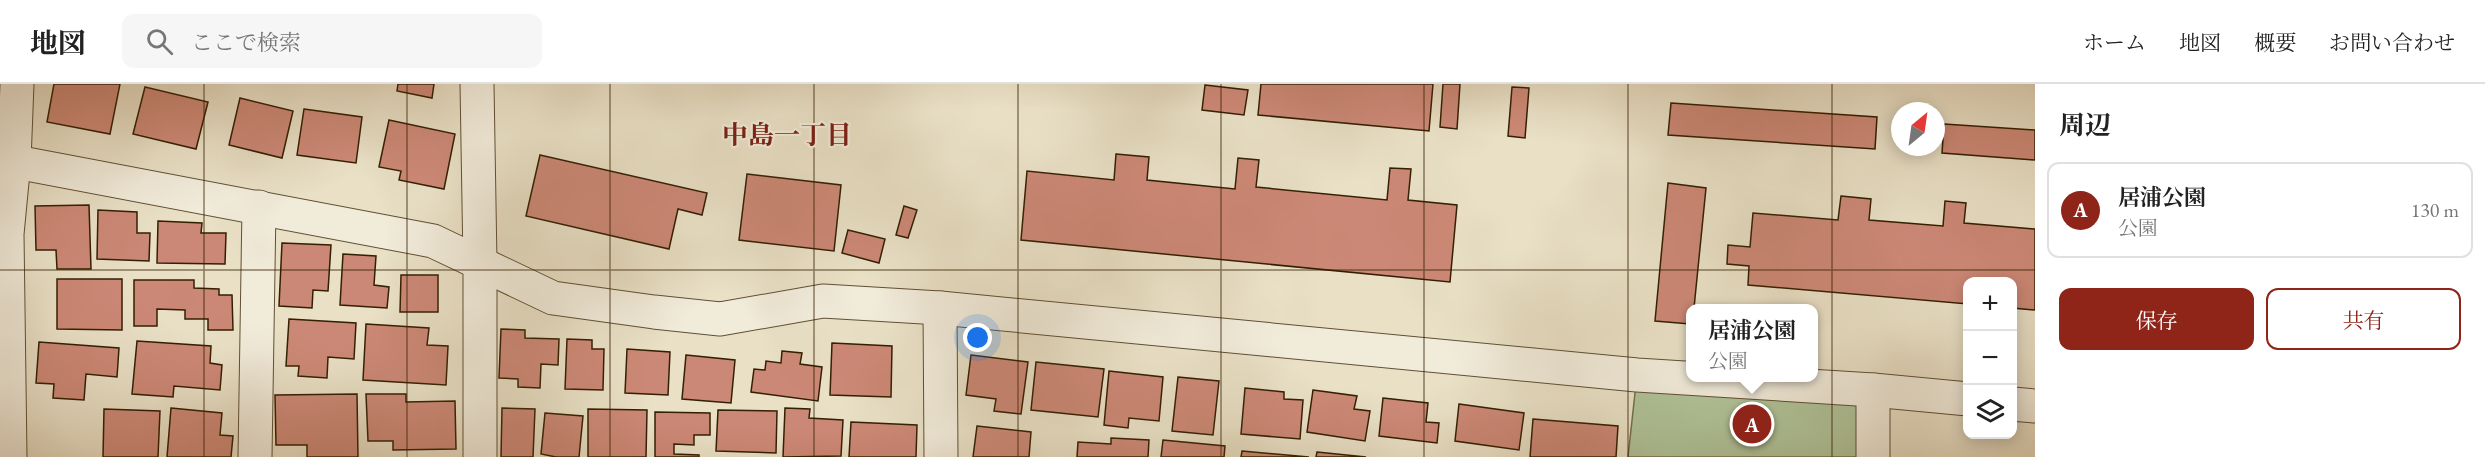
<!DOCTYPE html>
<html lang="ja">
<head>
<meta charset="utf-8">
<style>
	:root { --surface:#fff; --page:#f6f6f6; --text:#222; --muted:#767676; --line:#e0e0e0; --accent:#8f2418 }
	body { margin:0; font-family:"EB Garamond","Noto Serif JP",serif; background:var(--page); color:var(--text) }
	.controls { position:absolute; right:18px; bottom:18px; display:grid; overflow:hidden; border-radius:12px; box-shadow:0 3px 15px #0003 }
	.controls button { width:54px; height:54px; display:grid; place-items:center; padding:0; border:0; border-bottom:2px solid var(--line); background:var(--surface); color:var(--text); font:30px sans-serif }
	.compass { position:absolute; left:1891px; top:18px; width:54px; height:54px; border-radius:50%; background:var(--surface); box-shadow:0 3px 15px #0003; rotate:29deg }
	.you { position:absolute; left:978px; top:254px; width:21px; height:21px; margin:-15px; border:4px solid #fff; border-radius:50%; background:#1a73e8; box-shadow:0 0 0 9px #1a73e833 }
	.badge { display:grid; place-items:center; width:39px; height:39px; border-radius:50%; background:var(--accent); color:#fff; font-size:20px; font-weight:700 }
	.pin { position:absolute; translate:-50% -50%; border:3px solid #fff; box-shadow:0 2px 6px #0006 }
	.popup { position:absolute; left:1686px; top:220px; width:132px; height:78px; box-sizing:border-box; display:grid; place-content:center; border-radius:12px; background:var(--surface); filter:drop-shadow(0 2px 4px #0005); font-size:20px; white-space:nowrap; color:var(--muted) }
	.popup b { font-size:22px; color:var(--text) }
	.popup::after { content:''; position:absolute; left:50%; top:100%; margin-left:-12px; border:12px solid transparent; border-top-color:var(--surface) }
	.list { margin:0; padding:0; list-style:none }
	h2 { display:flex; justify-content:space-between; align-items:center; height:78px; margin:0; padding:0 24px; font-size:26px }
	h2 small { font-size:20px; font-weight:400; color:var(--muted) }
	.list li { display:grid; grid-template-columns:39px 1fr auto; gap:18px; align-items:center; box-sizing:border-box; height:96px; margin:0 12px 12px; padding:0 12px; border:2px solid var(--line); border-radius:12px }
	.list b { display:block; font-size:22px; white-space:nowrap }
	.list p { margin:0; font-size:20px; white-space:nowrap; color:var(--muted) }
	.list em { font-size:20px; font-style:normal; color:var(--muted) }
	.actions { display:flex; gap:12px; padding:18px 24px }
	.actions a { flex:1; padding:14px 0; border:2px solid var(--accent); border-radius:12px; text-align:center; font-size:21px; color:var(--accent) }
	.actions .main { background:var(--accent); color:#fff }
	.icon { flex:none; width:33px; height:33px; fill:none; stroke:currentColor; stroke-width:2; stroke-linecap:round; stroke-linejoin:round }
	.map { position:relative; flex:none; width:2035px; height:373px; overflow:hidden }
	header { display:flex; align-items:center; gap:36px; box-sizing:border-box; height:84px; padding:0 30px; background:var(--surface); border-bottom:2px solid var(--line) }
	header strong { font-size:28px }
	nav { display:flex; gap:33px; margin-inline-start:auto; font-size:21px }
	.search { width:420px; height:54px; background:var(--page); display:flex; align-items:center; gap:15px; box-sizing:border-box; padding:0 21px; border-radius:12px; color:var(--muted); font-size:22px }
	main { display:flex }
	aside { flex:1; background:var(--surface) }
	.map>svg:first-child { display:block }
	.green { fill:#b0c399; stroke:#72714e; stroke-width:1.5 }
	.building { fill:#cc8876; stroke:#331f02; stroke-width:1.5 }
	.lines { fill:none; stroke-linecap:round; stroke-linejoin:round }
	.minor-casing { stroke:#604f33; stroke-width:35 }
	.minor { stroke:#f1ebda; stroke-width:33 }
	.grid { fill:none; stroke:#331f02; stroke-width:1.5; stroke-opacity:0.55 }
	.labels { text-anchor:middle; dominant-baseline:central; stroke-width:4.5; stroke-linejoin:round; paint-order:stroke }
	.neighbourhood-label { font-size:26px; font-weight:bold; fill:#7a1f14; stroke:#f1ebda }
</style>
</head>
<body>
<header>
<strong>地図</strong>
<div class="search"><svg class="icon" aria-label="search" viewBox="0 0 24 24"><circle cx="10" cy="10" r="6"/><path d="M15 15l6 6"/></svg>ここで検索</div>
<nav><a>ホーム</a><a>地図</a><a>概要</a><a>お問い合わせ</a></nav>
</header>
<main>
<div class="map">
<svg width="2035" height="373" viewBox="0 0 2035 373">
	<rect width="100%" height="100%" fill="#e9e0c6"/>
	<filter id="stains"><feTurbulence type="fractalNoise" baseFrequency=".00333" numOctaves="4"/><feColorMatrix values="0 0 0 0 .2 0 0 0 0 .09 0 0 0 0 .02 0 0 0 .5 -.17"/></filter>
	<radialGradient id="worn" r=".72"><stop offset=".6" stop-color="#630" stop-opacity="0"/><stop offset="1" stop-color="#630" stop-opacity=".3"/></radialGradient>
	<path class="green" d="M1637,291l236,15 -1,67h-244z"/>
	<g class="building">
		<path d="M54,0h66l-10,50 -63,-12z"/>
		<path d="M398,0h36l-2,14 -35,-7z"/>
		<path d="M1261,0h172l-4,47 -171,-16z"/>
		<path d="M1443,0h17l-3,45 -17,-2z"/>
		<path d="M1205,1l43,5 -4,25 -42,-5z"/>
		<path d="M145,3l63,15 -12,47 -63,-15z"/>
		<path d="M1512,3l17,1 -4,50 -17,-2z"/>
		<path d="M240,14l53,13 -11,47 -53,-13z"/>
		<path d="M1671,19l206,14 -2,32 -207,-14z"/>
		<path d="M304,25l58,8 -6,46 -59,-8z"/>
		<path d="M389,36l66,14 -11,55 -45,-9 2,-9 -22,-4z"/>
		<path d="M1944,40l91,6v30l-93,-7z"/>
		<path d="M1116,70l33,3 -2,23 88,9 3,-31 21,2 -3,27 131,13 3,-32 21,1 -3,31 49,5 -7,77 -429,-42 6,-69 87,9z"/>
		<path d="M540,71l167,38 -5,22 -24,-6 -9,40 -143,-33z"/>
		<path d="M747,90l94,11 -7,66 -95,-11z"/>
		<path d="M1668,99l38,5 -12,120h-4v16l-35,-3z"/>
		<path d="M1841,112l30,3 -2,21 74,6 2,-25 21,2 -2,20 71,6v81l-23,-2v-26h-44v22l-220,-19 1,-19 -22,-2 1,-19 22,2 3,-34 85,7z"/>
		<path d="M89,121l2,64h-34l-1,-19h-20l-1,-44z"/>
		<path d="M904,122l13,4 -9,28 -12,-3z"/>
		<path d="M98,126l39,2v21h13l-1,28 -52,-2z"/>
		<path d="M158,137l44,2 -1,10h25l-1,31 -68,-1z"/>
		<path d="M848,146l37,9 -6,24 -37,-10z"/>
		<path d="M282,159l49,2 -3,46 -15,-1 -1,18 -33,-2z"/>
		<path d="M343,170l33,2 -2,29 15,2 -2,21 -47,-3z"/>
		<path d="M401,191h37v37h-38z"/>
		<path d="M57,195h65v51l-65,-1z"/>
		<path d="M134,196h60v8l25,1v6h13l1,35h-25v-11h-23v-9l-28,-1v17h-23z"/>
		<path d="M289,235l67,4 -2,36 -26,-2 -1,21 -29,-2 1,-10h-13z"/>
		<path d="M366,240l63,4 -2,17 21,1 -2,39 -83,-5z"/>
		<path d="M501,245l24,1v8l34,1 -1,26 -17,-1 -1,24 -22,-1v-8l-19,-1z"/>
		<path d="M567,255l25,1v9h12l-1,41 -38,-1z"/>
		<path d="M137,257l74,5 -1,17 12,2 -2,25 -46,-4 -1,11 -41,-3z"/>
		<path d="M39,258l80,6 -2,29 -31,-3 -2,26 -31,-2 1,-14 -18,-1z"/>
		<path d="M832,259l60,3 -1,51 -61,-2z"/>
		<path d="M627,265l43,3 -2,43 -43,-2z"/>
		<path d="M782,267l20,2 -2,11 22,3 -4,34 -67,-9 3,-23 11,1 1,-9 15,2z"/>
		<path d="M686,271l49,5 -4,43 -49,-4z"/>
		<path d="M971,271l57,7 -7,52 -27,-3 2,-12 -30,-4z"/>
		<path d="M1036,278l68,7 -6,48 -67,-7z"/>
		<path d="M1109,287l54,6 -4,44 -30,-3 -1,10 -24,-3z"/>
		<path d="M1178,293l41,4 -6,54 -41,-4z"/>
		<path d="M1245,304l39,4v7l19,1 -3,39 -59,-5z"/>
		<path d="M1313,306l44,6 -3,13 16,2 -5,30 -58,-9z"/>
		<path d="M357,310l1,63h-51v-12h-31l-1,-50z"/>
		<path d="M366,310h40v8l49,-1 1,48 -63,1v-9h-25z"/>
		<path d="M1383,314l45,5 -2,19 13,1 -2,20 -58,-7z"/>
		<path d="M1459,320l65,9 -5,37 -64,-9z"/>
		<path d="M171,324l51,5 -2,22 13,1 -2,21h-64z"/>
		<path d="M502,324l33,1 -2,48h-32z"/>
		<path d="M785,324l25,1 -1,9 34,2 -2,36 -58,1z"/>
		<path d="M104,325l56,2 -2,46h-55z"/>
		<path d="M588,325l59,1 -1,47h-58z"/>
		<path d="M718,326l59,1 -1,42 -60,-2z"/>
		<path d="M655,328l55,1v22h-16v10l-20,-1v10l25,1v2h-44z"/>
		<path d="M545,329l38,3 -4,41h-23l-15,-3z"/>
		<path d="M1533,335l85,7 -2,31h-86z"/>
		<path d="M851,338l66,3 -1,32h-67z"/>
		<path d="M977,342l54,6 -2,25h-56z"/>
		<path d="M1111,354l38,2 -1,17h-71l1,-15 33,2z"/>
		<path d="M1163,356l62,6 -1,11h-63z"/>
		<path d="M1242,367l67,6h-68z"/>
		<path d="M1317,368l49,5h-50z"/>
	</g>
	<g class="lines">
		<defs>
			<g id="minor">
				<path d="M477,0l3,179v194"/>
				<path d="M0,75l433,82 120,57 101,14 66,7 103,-18 117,7 697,67 236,15 95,9"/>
				<path d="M940,224l1,149"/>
				<path d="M1873,306v67"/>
				<path d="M2012,320l23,2"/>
				<path d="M10,373l-3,-223 7,-73 3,-77"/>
				<path d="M255,373l4,-250"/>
			</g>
		</defs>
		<use href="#minor" class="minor-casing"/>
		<use href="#minor" class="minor"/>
	</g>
	<path class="grid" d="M204,0v373M407,0v373M610,0v373M814,0v373M1018,0v373M1221,0v373M1424,0v373M1628,0v373M1832,0v373M0,186h2035"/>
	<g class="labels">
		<g class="neighbourhood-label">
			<text x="787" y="51">中島一丁目</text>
		</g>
	</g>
	<rect width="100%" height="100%" filter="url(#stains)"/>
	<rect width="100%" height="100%" fill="url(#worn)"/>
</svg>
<div class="controls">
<button>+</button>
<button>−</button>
<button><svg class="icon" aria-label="layers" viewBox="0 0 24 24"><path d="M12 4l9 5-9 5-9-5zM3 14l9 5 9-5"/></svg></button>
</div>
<svg class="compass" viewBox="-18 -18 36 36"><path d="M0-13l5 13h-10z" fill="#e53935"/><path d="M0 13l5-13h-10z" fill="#767676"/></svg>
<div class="you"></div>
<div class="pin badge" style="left:1752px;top:340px">A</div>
<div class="popup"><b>居浦公園</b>公園</div>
</div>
<aside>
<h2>周辺<small></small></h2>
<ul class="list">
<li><span class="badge">A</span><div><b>居浦公園</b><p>公園</p></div><em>130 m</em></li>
</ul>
<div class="actions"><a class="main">保存</a><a>共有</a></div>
</aside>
</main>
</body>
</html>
